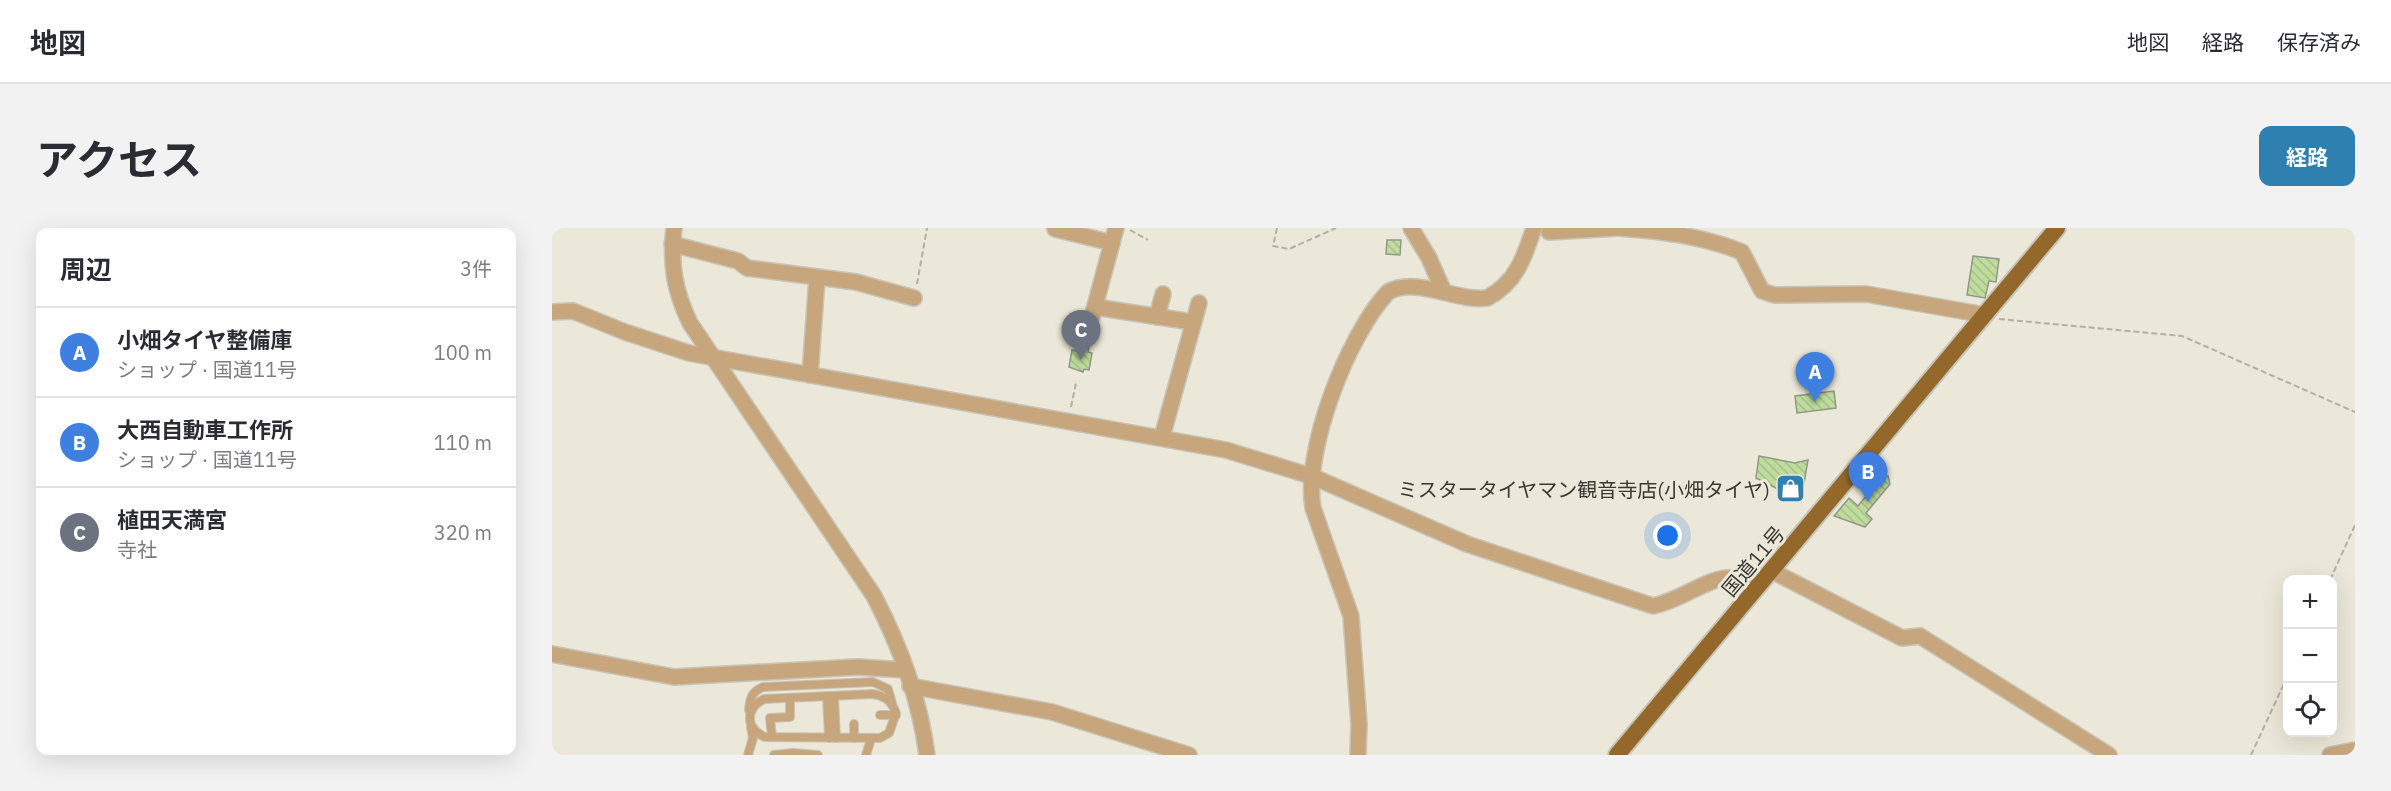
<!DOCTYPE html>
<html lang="ja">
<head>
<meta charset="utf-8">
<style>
	:root { --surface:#fff; --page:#f2f2f3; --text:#2b2b33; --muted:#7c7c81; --line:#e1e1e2; --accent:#2e80b1 }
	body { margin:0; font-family:"IBM Plex Sans","Noto Sans JP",sans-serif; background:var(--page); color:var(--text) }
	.controls { position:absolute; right:18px; bottom:18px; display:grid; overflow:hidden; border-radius:12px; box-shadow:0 6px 24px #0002 }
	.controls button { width:54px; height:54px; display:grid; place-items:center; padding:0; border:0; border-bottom:2px solid var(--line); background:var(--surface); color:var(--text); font:30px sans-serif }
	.you { position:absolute; left:1116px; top:308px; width:21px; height:21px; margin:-15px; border:4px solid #fff; border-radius:50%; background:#1a73e8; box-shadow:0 0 0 9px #1a73e833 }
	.badge { display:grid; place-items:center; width:39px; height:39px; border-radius:50%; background:var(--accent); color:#fff; font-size:20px; font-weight:700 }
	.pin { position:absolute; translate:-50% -50px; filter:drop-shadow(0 2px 3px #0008) }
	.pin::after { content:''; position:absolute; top:32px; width:21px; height:18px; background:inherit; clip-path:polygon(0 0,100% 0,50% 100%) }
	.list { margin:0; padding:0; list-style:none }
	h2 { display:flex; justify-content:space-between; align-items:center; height:78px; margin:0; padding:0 24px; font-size:26px }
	h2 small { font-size:20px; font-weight:400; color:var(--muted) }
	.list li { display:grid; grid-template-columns:39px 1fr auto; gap:18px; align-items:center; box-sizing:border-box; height:90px; padding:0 24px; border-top:2px solid var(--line) }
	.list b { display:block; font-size:22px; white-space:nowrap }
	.list p { margin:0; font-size:20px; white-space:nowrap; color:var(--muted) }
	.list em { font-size:20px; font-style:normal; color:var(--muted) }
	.icon { flex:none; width:33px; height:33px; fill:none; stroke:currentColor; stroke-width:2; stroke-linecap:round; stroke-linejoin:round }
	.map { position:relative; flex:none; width:1803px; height:527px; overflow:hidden; border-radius:12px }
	header { display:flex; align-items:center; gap:36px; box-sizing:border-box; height:84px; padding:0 30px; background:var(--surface); border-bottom:2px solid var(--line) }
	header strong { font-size:28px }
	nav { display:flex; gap:33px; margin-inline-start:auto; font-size:21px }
	.intro { display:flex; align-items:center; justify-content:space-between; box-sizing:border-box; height:144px; padding:0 36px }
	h1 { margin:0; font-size:42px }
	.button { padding:15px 27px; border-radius:12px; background:var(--accent); color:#fff; font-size:21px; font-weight:700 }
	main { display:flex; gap:36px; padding:0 36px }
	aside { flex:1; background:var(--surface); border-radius:12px; box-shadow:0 6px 24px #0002 }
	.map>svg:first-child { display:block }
	.building { fill:url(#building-back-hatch); stroke:#91978a; stroke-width:1.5 }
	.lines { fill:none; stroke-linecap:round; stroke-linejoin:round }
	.service-casing { stroke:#c7c5b8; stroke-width:10 }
	.minor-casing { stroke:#c7c5b8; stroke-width:18 }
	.trunk-casing { stroke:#c7c5b8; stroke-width:20 }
	.path { stroke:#b2b0a4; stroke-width:2; stroke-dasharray:6 3; stroke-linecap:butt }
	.service { stroke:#c8a67d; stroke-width:8 }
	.minor { stroke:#c8a67d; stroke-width:15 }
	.trunk { stroke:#94672a; stroke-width:16 }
	.labels { text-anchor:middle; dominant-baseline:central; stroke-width:6; stroke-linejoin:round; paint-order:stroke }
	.poi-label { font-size:20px; fill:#393832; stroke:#ebe8d9; text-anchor:end }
	.street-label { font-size:20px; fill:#393832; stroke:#ebe8d9 }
</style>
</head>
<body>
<header>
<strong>地図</strong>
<nav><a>地図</a><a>経路</a><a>保存済み</a></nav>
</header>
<div class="intro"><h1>アクセス</h1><a class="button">経路</a></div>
<main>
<aside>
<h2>周辺<small>3件</small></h2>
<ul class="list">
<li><span class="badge" style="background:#3f7fe0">A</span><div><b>小畑タイヤ整備庫</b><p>ショップ · 国道11号</p></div><em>100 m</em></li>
<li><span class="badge" style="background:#3f7fe0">B</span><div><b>大西自動車工作所</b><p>ショップ · 国道11号</p></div><em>110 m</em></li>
<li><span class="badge" style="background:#6b7280">C</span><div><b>植田天満宮</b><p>寺社</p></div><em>320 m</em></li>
</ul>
</aside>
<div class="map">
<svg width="1803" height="527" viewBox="0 0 1803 527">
	<defs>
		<pattern id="building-back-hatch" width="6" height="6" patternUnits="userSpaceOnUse" patternTransform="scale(1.5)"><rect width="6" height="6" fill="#c0dc9c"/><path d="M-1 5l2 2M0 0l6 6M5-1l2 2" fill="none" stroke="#a6be87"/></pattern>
	</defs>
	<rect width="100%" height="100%" fill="#ebe8d9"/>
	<g class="building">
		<path d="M835,12h14l-1,15 -14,-1z"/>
		<path d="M1421,28l26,3 -3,23 -7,-1 -4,17 -18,-3z"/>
		<path d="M528,107l11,2 -3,15 4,1 -3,17 -5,-1 -1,3 -14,-5 3,-17 5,1z"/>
		<path d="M1282,163l2,17 -39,5 -2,-17z"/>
		<path d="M1207,228l36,7 13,-3 -7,41 -45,-23z"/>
		<path d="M1336,248l2,8 -24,29 6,6 -7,8 -31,-11 15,-18 9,8 23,-28z"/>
	</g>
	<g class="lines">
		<defs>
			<g id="service">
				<path d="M320,466c13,2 19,6 24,19l-7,20 -9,5 -115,-1c-20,-9 -20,-28 -1,-38z"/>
				<path d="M275,468l2,42"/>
				<path d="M282,468l2,42"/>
				<path d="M197,482c1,-11 2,-18 14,-23l110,-5 15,7 4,14"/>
				<path d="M328,487h16"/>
				<path d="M220,509l-2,-19 20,-1v-19"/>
				<path d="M302,510v-14"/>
				<path d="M196,527l5,-17 -2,-10"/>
				<path d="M222,527l19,-2 25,2"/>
				<path d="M314,527l5,-16"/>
			</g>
			<g id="minor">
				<path d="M122,0c-4,35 0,62 16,95l184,273c25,48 46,105 53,159"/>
				<path d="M859,0l18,30 15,34"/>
				<path d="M1067,0c41,3 84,8 123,24l20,39 12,4 92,-1 119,21"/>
				<path d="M503,1l57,14"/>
				<path d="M997,4l68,-4"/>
				<path d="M120,16l66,17 9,7 109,14 58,16"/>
				<path d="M543,79l97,15"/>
				<path d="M0,84l21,-1 52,21 64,21 537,97 85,26 156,68 186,62c43,-9 61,-43 107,-21"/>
				<path d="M540,89l24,-89"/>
				<path d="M605,89l6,-23"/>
				<path d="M258,147l7,-97"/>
				<path d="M610,209l37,-134"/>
				<path d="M1220,343l130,67 18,-2 189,119"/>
				<path d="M0,426l122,23 184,-10 47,3"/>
				<path d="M358,458l142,26 137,43"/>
				<path d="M806,527l1,-31 -8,-108 -38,-108c-10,-58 35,-173 75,-216 29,-16 68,10 99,6 29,-15 37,-40 47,-70"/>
				<path d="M1778,527l25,-5"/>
			</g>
			<path id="trunk" d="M1065,527l440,-527"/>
		</defs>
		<use href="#service" class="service-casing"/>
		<use href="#minor" class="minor-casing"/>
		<use href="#trunk" class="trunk-casing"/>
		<g class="path">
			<path d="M725,0l-4,18 16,3 47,-21"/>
			<path d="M578,2l18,10"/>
			<path d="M365,56l10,-56"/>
			<path d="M1447,91l183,17 173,76"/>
			<path d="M519,179l5,-24"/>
			<path d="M1778,352l25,-55"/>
			<path d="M1699,527l37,-80"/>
		</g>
		<use href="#service" class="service"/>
		<use href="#minor" class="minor"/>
		<use href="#trunk" class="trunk"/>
	</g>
	<defs>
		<symbol id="shop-square" viewBox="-11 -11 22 22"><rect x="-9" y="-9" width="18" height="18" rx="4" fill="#2e80b1" stroke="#ebe8d9"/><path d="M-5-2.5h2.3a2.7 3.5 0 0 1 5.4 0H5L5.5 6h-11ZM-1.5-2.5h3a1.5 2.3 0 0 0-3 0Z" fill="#fff"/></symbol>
	</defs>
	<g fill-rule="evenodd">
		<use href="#shop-square" x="1222" y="244" width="33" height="33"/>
	</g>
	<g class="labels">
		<g class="poi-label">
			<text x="1218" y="261">ミスタータイヤマン観音寺店(小畑タイヤ)</text>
		</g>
		<g class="street-label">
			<text transform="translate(1201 333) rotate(-50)">国道11号</text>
		</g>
	</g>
</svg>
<div class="controls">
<button>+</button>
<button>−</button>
<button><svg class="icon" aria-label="locate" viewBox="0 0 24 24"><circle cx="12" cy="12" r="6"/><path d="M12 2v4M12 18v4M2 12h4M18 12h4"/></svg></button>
</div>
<div class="you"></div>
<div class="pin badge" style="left:1263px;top:174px;background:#3f7fe0">A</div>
<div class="pin badge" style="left:1316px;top:274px;background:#3f7fe0">B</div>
<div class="pin badge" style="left:529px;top:132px;background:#6b7280">C</div>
</div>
</main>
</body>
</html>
